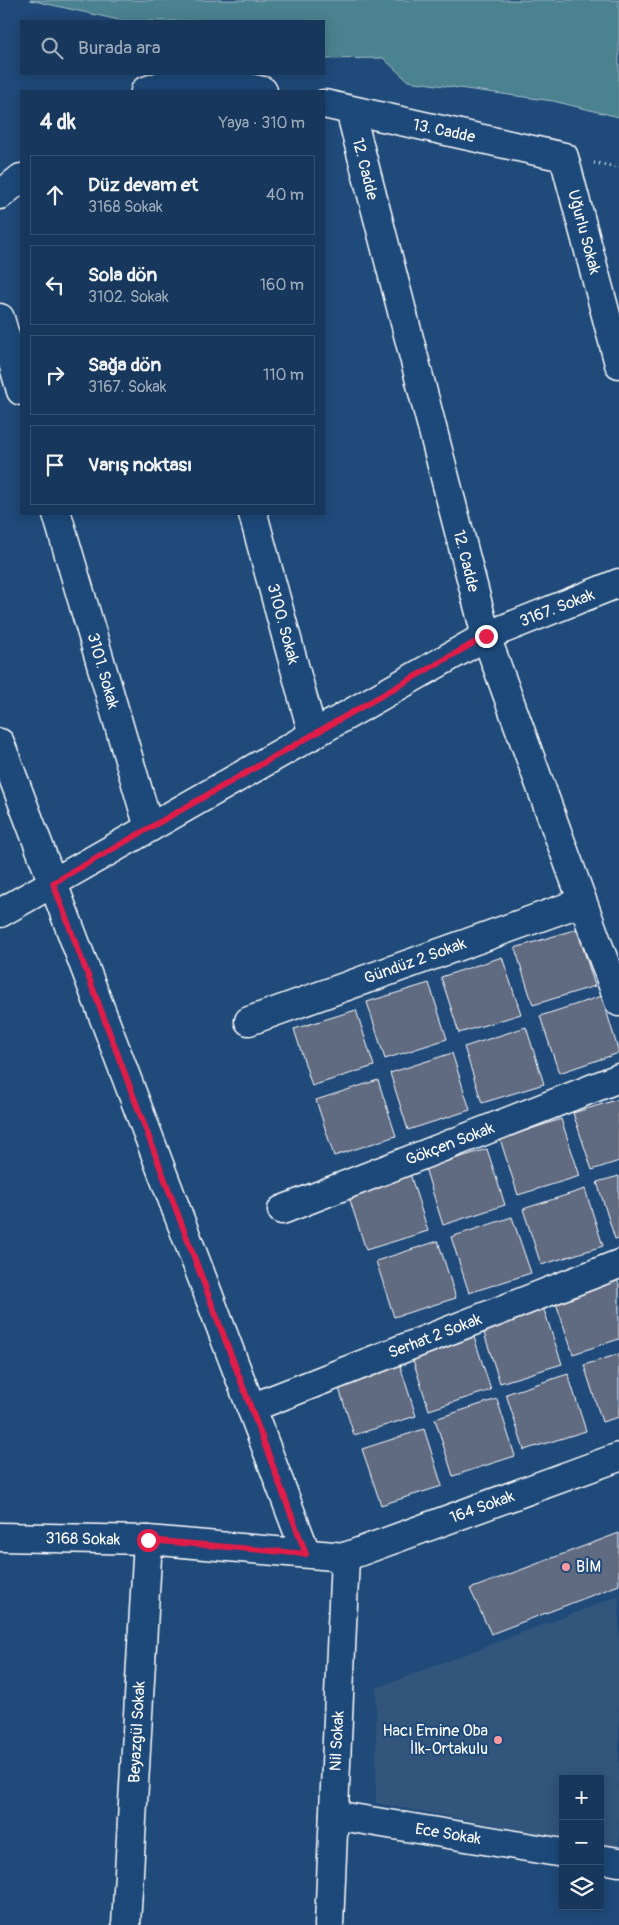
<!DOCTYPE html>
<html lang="tr">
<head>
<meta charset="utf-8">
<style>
	:root { --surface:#17385c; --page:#244365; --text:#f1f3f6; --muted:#9eacbb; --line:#365272 }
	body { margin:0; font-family:Pangolin,sans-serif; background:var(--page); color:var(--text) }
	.controls { position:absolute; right:15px; bottom:15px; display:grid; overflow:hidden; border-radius:0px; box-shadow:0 2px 12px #0003 }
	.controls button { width:45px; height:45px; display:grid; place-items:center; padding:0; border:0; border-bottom:1px solid var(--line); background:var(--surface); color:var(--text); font:25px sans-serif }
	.stop { position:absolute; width:15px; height:15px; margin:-11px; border:4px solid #e11d48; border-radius:50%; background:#fff }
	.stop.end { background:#e11d48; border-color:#fff; box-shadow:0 1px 5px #0008 }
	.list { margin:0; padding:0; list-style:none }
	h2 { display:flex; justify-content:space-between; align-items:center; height:65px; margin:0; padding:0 20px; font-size:21px }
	h2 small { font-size:16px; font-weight:400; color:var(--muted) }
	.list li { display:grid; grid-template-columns:32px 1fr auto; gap:15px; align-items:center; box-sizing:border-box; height:80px; margin:0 10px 10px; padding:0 10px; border:1px solid var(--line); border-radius:0px }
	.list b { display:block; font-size:19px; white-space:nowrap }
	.list p { margin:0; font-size:16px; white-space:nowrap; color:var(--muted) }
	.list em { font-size:16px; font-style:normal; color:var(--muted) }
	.icon { flex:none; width:28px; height:28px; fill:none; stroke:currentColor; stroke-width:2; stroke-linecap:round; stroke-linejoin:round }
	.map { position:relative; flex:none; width:619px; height:1925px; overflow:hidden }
	.search { position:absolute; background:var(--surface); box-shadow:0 2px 12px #0003; left:20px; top:20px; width:305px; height:55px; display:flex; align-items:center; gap:12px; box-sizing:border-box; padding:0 18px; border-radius:0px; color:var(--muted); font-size:19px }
	.panel { position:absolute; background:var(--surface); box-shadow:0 2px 12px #0003; left:20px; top:90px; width:305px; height:425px; border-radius:0px }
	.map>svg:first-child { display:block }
	.built { fill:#32547c }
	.green { fill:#4c8290; stroke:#a6c0c8 }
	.building { fill:#606a81; stroke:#fff }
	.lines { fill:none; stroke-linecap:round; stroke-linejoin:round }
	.minor-casing { stroke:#fff; stroke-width:31 }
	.path { stroke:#fff; stroke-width:3; stroke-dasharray:1 4; stroke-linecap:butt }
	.minor { stroke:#1f4a7a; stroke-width:28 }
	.route { stroke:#e11d48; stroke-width:6 }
	.poi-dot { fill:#ff9aa2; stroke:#1f4a7a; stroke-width:2 }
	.labels { text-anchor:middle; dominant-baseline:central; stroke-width:4; stroke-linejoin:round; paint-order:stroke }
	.street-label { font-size:16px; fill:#fff; stroke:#1f4a7a }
	.poi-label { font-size:16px; fill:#fff; stroke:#1f4a7a; text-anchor:start }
</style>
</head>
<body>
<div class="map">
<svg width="619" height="1925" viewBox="0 0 619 1925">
	<rect width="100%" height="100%" fill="#1f4a7a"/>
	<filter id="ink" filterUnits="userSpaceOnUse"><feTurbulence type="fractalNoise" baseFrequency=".02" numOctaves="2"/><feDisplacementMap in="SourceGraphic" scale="10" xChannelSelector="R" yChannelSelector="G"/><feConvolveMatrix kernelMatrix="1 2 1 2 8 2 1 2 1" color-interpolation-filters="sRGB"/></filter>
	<g filter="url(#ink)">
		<path class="built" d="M619,1596v252l-19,-4v-65h-37v59l-187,-35v-115z"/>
		<path class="green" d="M30,0h589v117l-66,-16 -145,-20 -25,-23 -59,1v-38h-201z"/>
		<g class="building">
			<path d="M577,929l18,57 -62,19 -18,-57z"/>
			<path d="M502,957l19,57 -62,19 -18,-56z"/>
			<path d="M429,983l18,56 -62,20 -18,-57z"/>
			<path d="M602,996l17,57 -60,20 -19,-57z"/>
			<path d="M356,1010l18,56 -62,20 -18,-57z"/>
			<path d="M526,1027l18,57 -62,19 -18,-56z"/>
			<path d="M452,1053l18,57 -62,20 -18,-57z"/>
			<path d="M378,1080l18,56 -62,20 -18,-56z"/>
			<path d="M619,1099v62l-27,9 -19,-57z"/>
			<path d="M561,1119l19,57 -62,19 -18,-56z"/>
			<path d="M487,1149l18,56 -62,20 -18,-57z"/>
			<path d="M410,1174l18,57 -62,19 -18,-56z"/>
			<path d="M619,1176v62l-4,1 -18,-57z"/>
			<path d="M585,1189l18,57 -62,19 -18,-56z"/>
			<path d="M512,1217l19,56 -62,20 -18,-56z"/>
			<path d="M438,1241l18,57 -62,19 -18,-56z"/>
			<path d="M616,1277l3,8v54l-46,15 -19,-57z"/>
			<path d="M543,1307l19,57 -62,19 -18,-56z"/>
			<path d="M473,1334l18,56 -62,20 -18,-56z"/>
			<path d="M619,1354v63l-17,5 -18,-57z"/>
			<path d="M398,1359l18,57 -62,19 -18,-56z"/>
			<path d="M568,1374l18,57 -62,19 -18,-56z"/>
			<path d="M497,1399l18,57 -62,20 -18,-57z"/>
			<path d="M424,1429l18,57 -61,19 -19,-56z"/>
			<path d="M619,1533v52l-128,49 -21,-45z"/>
		</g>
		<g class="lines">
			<defs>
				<g id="minor">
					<path d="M145,91l27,-9 36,-3 55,12"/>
					<path d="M324,104l240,53 55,207"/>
					<path d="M350,110l136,526 133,366"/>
					<path d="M0,195l21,-17"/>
					<path d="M0,318l21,73"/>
					<path d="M57,514l92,314"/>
					<path d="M253,514l60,221"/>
					<path d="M0,743l306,810"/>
					<path d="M0,913l486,-277 133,-53"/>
					<path d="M249,1021l333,-119"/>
					<path d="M282,1210l337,-132"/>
					<path d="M251,1408l368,-144"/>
					<path d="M0,1537l148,3 197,17 274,-100"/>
					<path d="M334,1815l229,38"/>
					<path d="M600,1859l19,3"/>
					<path d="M126,1925l22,-385"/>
					<path d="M329,1925l16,-368"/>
				</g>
			</defs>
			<use href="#minor" class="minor-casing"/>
			<path class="path" d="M594,163l25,4"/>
			<use href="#minor" class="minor"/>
		</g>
	</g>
	<g class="lines" filter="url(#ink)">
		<path class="route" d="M148,1540l158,14 -253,-671 433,-247"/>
	</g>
	<g class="poi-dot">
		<circle cx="566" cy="1567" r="5"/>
		<circle cx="498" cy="1740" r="5"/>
	</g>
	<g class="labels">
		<g class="street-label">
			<text transform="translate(444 131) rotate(12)">13. Cadde</text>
			<text transform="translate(365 169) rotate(76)">12. Cadde</text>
			<text transform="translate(584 232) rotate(75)">Uğurlu Sokak</text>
			<text transform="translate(466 561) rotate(76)">12. Cadde</text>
			<text transform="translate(557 608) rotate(-21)">3167. Sokak</text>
			<text transform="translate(283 624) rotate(75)">3100. Sokak</text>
			<text transform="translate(103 671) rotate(74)">3101. Sokak</text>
			<text transform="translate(415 961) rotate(-20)">Gündüz 2 Sokak</text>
			<text transform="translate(450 1144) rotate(-21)">Gökçen Sokak</text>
			<text transform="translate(435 1336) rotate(-21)">Serhat 2 Sokak</text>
			<text transform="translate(482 1507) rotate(-20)">164 Sokak</text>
			<text transform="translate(83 1539) rotate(1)">3168 Sokak</text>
			<text transform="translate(137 1732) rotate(-87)">Beyazgül Sokak</text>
			<text transform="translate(337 1741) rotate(-87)">Nil Sokak</text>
			<text transform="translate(448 1834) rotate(9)">Ece Sokak</text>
		</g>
		<g class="poi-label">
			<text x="576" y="1567">BİM</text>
			<text x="488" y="1731" text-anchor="end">Hacı Emine Oba<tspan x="488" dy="18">İlk-Ortakulu</tspan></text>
		</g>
	</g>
</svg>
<div class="controls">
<button>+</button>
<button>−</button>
<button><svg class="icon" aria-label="layers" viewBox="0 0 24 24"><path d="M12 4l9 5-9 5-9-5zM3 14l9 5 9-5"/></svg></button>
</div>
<div class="stop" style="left:148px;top:1540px"></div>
<div class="stop end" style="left:486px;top:636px"></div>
<div class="search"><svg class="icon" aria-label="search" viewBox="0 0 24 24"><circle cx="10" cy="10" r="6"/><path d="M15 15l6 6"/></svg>Burada ara</div>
<section class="panel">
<h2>4 dk<small>Yaya · 310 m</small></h2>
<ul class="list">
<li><svg class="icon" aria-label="ahead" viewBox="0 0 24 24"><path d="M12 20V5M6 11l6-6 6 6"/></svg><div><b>Düz devam et</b><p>3168 Sokak</p></div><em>40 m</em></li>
<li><svg class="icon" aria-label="left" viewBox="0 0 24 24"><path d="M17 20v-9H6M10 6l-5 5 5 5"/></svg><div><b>Sola dön</b><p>3102. Sokak</p></div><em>160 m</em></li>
<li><svg class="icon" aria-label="right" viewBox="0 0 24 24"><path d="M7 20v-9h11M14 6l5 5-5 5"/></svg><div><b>Sağa dön</b><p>3167. Sokak</p></div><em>110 m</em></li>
<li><svg class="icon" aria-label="arrive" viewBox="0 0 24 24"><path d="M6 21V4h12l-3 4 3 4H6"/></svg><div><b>Varış noktası</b></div></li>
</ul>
</section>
</div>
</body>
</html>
